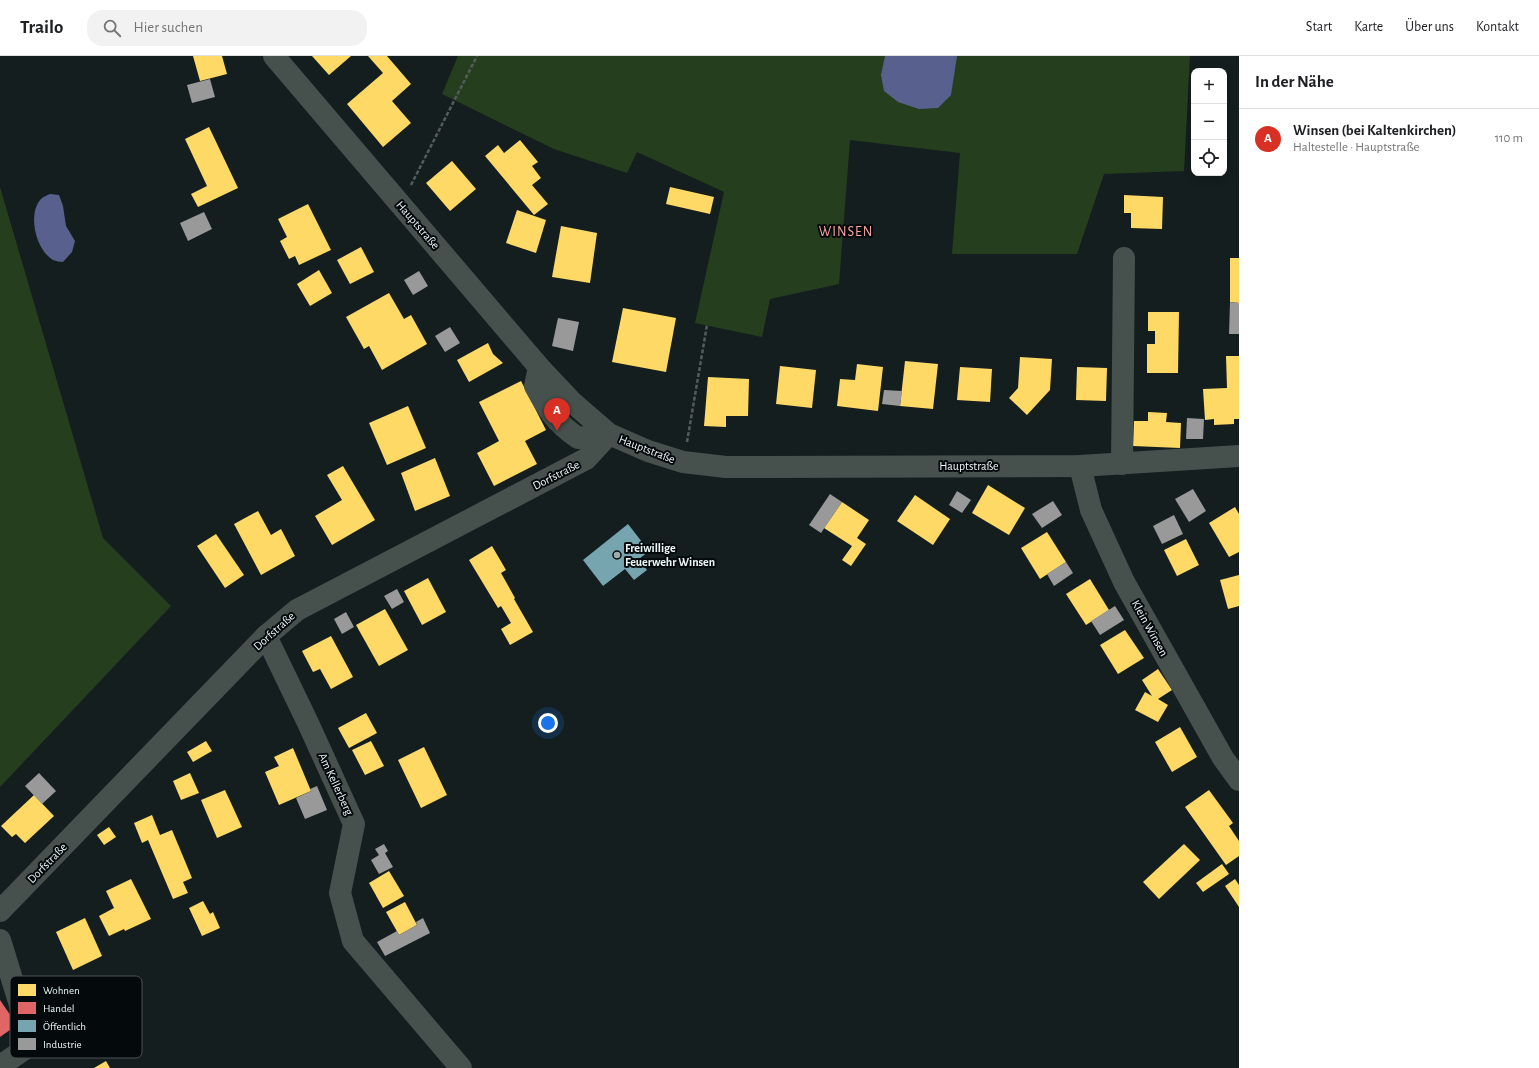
<!DOCTYPE html>
<html lang="de">
<head>
<meta charset="utf-8">
<style>
	:root { --surface:#fff; --page:#f2f2f2; --text:#202124; --muted:#757577; --line:#e0e0e0; --accent:#d93025 }
	body { margin:0; font-family:"Alegreya Sans",sans-serif; background:var(--page); color:var(--text) }
	.controls { position:absolute; right:12px; top:12px; display:grid; overflow:hidden; border-radius:8px; box-shadow:0 2px 10px #0003 }
	.controls button { width:36px; height:36px; display:grid; place-items:center; padding:0; border:0; border-bottom:1px solid var(--line); background:var(--surface); color:var(--text); font:20px sans-serif }
	.you { position:absolute; left:548px; top:667px; width:14px; height:14px; margin:-10px; border:3px solid #fff; border-radius:50%; background:#1a73e8; box-shadow:0 0 0 6px #1a73e833 }
	.badge { display:grid; place-items:center; width:26px; height:26px; border-radius:50%; background:var(--accent); color:#fff; font-size:13px; font-weight:700 }
	.pin { position:absolute; translate:-50% -33px; filter:drop-shadow(0 1px 2px #0008) }
	.pin::after { content:''; position:absolute; top:21px; width:14px; height:12px; background:inherit; clip-path:polygon(0 0,100% 0,50% 100%) }
	.list { margin:0; padding:0; list-style:none }
	h2 { display:flex; justify-content:space-between; align-items:center; height:52px; margin:0; padding:0 16px; font-size:17px }
	h2 small { font-size:13px; font-weight:400; color:var(--muted) }
	.list li { display:grid; grid-template-columns:26px 1fr auto; gap:12px; align-items:center; box-sizing:border-box; height:60px; padding:0 16px; border-top:1px solid var(--line) }
	.list b { display:block; font-size:15px; white-space:nowrap }
	.list p { margin:0; font-size:13px; white-space:nowrap; color:var(--muted) }
	.list em { font-size:13px; font-style:normal; color:var(--muted) }
	.icon { flex:none; width:22px; height:22px; fill:none; stroke:currentColor; stroke-width:2; stroke-linecap:round; stroke-linejoin:round }
	.map { position:relative; flex:none; width:1239px; height:1012px; overflow:hidden }
	header { display:flex; align-items:center; gap:24px; box-sizing:border-box; height:56px; padding:0 20px; background:var(--surface); border-bottom:1px solid var(--line) }
	header strong { font-size:19px }
	nav { display:flex; gap:22px; margin-inline-start:auto; font-size:14px }
	.search { width:280px; height:36px; background:var(--page); display:flex; align-items:center; gap:10px; box-sizing:border-box; padding:0 14px; border-radius:16px; color:var(--muted); font-size:15px }
	main { display:flex }
	aside { flex:1; background:var(--surface) }
	.map>svg:first-child { display:block }
	.green { fill:#253f1e }
	.water { fill:#58608e }
	.homes { fill:#ffd966 }
	.shops { fill:#e06666 }
	.public { fill:#76a5af }
	.industry { fill:#999 }
	.lines { fill:none; stroke-linecap:round; stroke-linejoin:round }
	.path { stroke:#545c5a; stroke-width:2.5; stroke-dasharray:4 2; stroke-linecap:butt }
	.minor { stroke:#46504d; stroke-width:22 }
	.poi-dot { fill:#a0abac; stroke:#040a0b; stroke-width:1.5 }
	.labels { text-anchor:middle; dominant-baseline:central; stroke-width:4; stroke-linejoin:round; paint-order:stroke }
	.street-label { font-size:12px; fill:#ecf7f8; stroke:#040a0b }
	.poi-label { font-size:12px; font-weight:bold; fill:#ecf7f8; stroke:#040a0b; text-anchor:start }
	.quarter-label { font-size:14px; letter-spacing:1px; fill:#fba7a4; stroke:#040a0b }
	.key { fill:#040a0b; stroke:#4a5152; stroke-width:1 }
	.key-label { font-size:11px; fill:#ecf7f8 }
</style>
</head>
<body>
<header>
<strong>Trailo</strong>
<div class="search"><svg class="icon" aria-label="search" viewBox="0 0 24 24"><circle cx="10" cy="10" r="6"/><path d="M15 15l6 6"/></svg>Hier suchen</div>
<nav><a>Start</a><a>Karte</a><a>Über uns</a><a>Kontakt</a></nav>
</header>
<main>
<div class="map">
<svg width="1239" height="1012" viewBox="0 0 1239 1012">
	<rect width="100%" height="100%" fill="#141e1f"/>
	<g class="green">
		<path d="M458,0h732l-6,115 -80,3 -27,80h-125l8,-101 -110,-13 -11,144 -69,15 -8,38 -67,-14 29,-131 -87,-40 -10,21 -73,-24 -112,-55z"/>
		<path d="M0,131l103,351 68,68 -171,181z"/>
	</g>
	<g class="water">
		<path d="M885,0h72l-6,39 -13,13 -19,1 -21,-7 -14,-11 -3,-16z"/>
		<path d="M50,138l9,1 4,11 3,20 9,15 -3,11 -9,10c-3,0 -7,-1 -10,-2 -17,-10 -26,-46 -12,-61 2,-2 6,-4 9,-5z"/>
	</g>
	<g class="homes">
		<path d="M193,0h29l5,18 -27,7z"/>
		<path d="M312,0h39l-22,19z"/>
		<path d="M368,0h19l24,28 -19,17 19,22 -28,24 -36,-43 36,-31z"/>
		<path d="M209,71l29,61 -40,19 -7,-13 16,-8 -22,-47z"/>
		<path d="M520,84l18,22 -6,4 9,12 -9,7 16,19 -14,11 -49,-59 13,-11 6,8z"/>
		<path d="M452,105l24,28 -26,22 -24,-28z"/>
		<path d="M670,131l44,10 -4,17 -44,-10z"/>
		<path d="M1124,139l39,2 -1,32 -31,-1v-15h-7z"/>
		<path d="M308,148l23,46 -32,15 -4,-9 -6,3 -9,-18 7,-4 -9,-18z"/>
		<path d="M517,154l29,10 -10,33 -30,-10z"/>
		<path d="M561,170l36,7 -7,50 -38,-6z"/>
		<path d="M361,191l13,25 -24,12 -13,-24z"/>
		<path d="M1230,202h9v45l-9,-1z"/>
		<path d="M319,214l13,23 -22,13 -13,-22z"/>
		<path d="M389,237l15,26 7,-4 16,29 -45,26 -13,-24 -5,3 -18,-32z"/>
		<path d="M623,252l53,10 -10,54 -54,-10z"/>
		<path d="M1148,256h31l-1,61h-31v-29h8v-13h-7z"/>
		<path d="M488,287l5,11 10,9 -34,19 -12,-22z"/>
		<path d="M1226,300h13v63h-5v5l-20,1v-6l-9,1 -2,-31 24,-1z"/>
		<path d="M1020,301l32,2 -2,31 -23,25 -18,-17 9,-10z"/>
		<path d="M905,305l33,3 -5,45 -33,-3z"/>
		<path d="M857,308l26,3 -5,44 -41,-5 3,-27 15,1z"/>
		<path d="M780,310l36,4 -4,38 -36,-4z"/>
		<path d="M960,311l32,2 -2,33 -33,-2z"/>
		<path d="M1077,311l30,1 -1,33 -30,-1z"/>
		<path d="M708,321l41,2 -1,37h-22v11l-22,-1z"/>
		<path d="M521,325l25,49 -21,11 12,23 -43,22 -17,-33 22,-12 -20,-39z"/>
		<path d="M408,350l18,42 -39,17 -18,-42z"/>
		<path d="M1148,356l19,1 -1,9 15,1 -1,25 -47,-2 1,-25h14z"/>
		<path d="M435,402l15,38 -35,15 -14,-38z"/>
		<path d="M343,410l32,54 -43,25 -17,-29 27,-16 -15,-25z"/>
		<path d="M988,429l37,23 -16,27 -37,-22z"/>
		<path d="M915,439l35,24 -17,26 -36,-24z"/>
		<path d="M842,446l27,18 -12,18 9,6 -15,22 -9,-6 10,-14 -28,-18z"/>
		<path d="M1235,451l4,7v38l-10,5 -20,-34z"/>
		<path d="M258,455l13,24 10,-6 14,27 -34,19 -27,-51z"/>
		<path d="M1047,476l19,30 -26,17 -19,-31z"/>
		<path d="M216,478l28,41 -19,13 -28,-42z"/>
		<path d="M1186,483l13,26 -22,11 -13,-26z"/>
		<path d="M492,490l14,24 -5,3 14,25 -1,1 19,33 -23,13 -9,-16 10,-6 -10,-17 -3,2 -29,-48z"/>
		<path d="M1239,519v31l-11,3 -8,-29z"/>
		<path d="M428,522l18,34 -24,13 -18,-34z"/>
		<path d="M1090,523l19,31 -23,15 -20,-31z"/>
		<path d="M385,553l23,41 -29,16 -23,-41z"/>
		<path d="M1125,574l19,28 -26,16 -18,-29z"/>
		<path d="M331,580l22,41 -22,12 -11,-20 -7,3 -11,-21z"/>
		<path d="M1158,613l14,21 -14,9 10,6 -10,17 -23,-12 10,-18 7,4 -10,-16z"/>
		<path d="M366,657l11,20 -28,15 -11,-20z"/>
		<path d="M1180,671l17,30 -25,15 -17,-30z"/>
		<path d="M206,685l6,10 -19,11 -6,-10z"/>
		<path d="M371,685l13,25 -19,9 -13,-25z"/>
		<path d="M424,691l23,48 -26,13 -23,-48z"/>
		<path d="M293,692l18,43 -32,14 -14,-33 14,-6 -5,-9z"/>
		<path d="M190,717l9,20 -18,7 -8,-19z"/>
		<path d="M225,734l17,37 -25,11 -16,-38z"/>
		<path d="M1209,734l24,33 -4,3 10,15v15l-13,9 -41,-58z"/>
		<path d="M34,739l20,21 -29,27 -9,-9 -4,3 -11,-11z"/>
		<path d="M152,759l8,20 12,-5 20,48 -9,4 5,11 -15,6 -25,-59 -6,3 -8,-20z"/>
		<path d="M109,771l7,10 -12,8 -7,-10z"/>
		<path d="M1184,788l16,16 -41,39 -16,-17z"/>
		<path d="M1222,808l7,10 -26,18 -7,-9z"/>
		<path d="M389,815l15,25 -21,12 -14,-25z"/>
		<path d="M131,823l20,40 -26,12 -1,-2 -15,7 -10,-20 15,-8 -8,-17z"/>
		<path d="M1235,823l4,6v22l-14,-21z"/>
		<path d="M203,845l7,13 3,-2 7,16 -18,8 -13,-28z"/>
		<path d="M405,846l12,23 -18,10 -13,-23z"/>
		<path d="M85,862l17,38 -29,14 -17,-38z"/>
		<path d="M106,1005l4,7h-16z"/>
	</g>
	<path class="shops" d="M0,944l17,25 -17,12z"/>
	<path class="public" d="M628,468l21,27 -10,8 8,11 -13,10 -9,-11 -22,17 -20,-26z"/>
	<g class="industry">
		<path d="M210,23l5,18 -23,6 -5,-18z"/>
		<path d="M204,156l8,17 -24,12 -8,-18z"/>
		<path d="M419,215l9,15 -15,9 -9,-15z"/>
		<path d="M1230,246l9,1v31h-10z"/>
		<path d="M558,262l21,4 -6,29 -21,-5z"/>
		<path d="M450,271l10,16 -15,9 -10,-16z"/>
		<path d="M884,334l18,1 -2,15 -18,-2z"/>
		<path d="M1187,362l17,1 -1,20h-17z"/>
		<path d="M1193,433l13,22 -17,11 -14,-23z"/>
		<path d="M957,435l14,9 -9,13 -13,-8z"/>
		<path d="M830,438l12,8 -21,31 -12,-8z"/>
		<path d="M1053,445l9,14 -20,13 -10,-14z"/>
		<path d="M1174,459l9,19 -21,10 -9,-18z"/>
		<path d="M1066,506l7,11 -19,13 -7,-12z"/>
		<path d="M397,533l7,13 -12,7 -8,-13z"/>
		<path d="M1115,550l9,14 -24,15 -9,-14z"/>
		<path d="M346,556l8,15 -12,7 -8,-15z"/>
		<path d="M39,717l17,18 -14,13 -17,-18z"/>
		<path d="M317,730l10,24 -22,9 -9,-21 15,-7 -1,-2z"/>
		<path d="M384,788l4,7 -3,2 8,14 -14,7 -8,-14 8,-5 -4,-6z"/>
		<path d="M423,862l7,15 -45,23 -8,-14 20,-11 2,4 18,-10 -1,-3z"/>
	</g>
	<g class="lines">
		<g class="path">
			<path d="M411,129l66,-129"/>
			<path d="M687,386l20,-117"/>
		</g>
		<g class="minor">
			<path d="M274,0l265,311 33,35 37,32 39,17 35,11 43,5 354,-1 159,-10"/>
			<path d="M539,311l-4,19c13,24 20,36 43,52l31,-4"/>
			<path d="M1122,408l2,-206"/>
			<path d="M1080,410l11,44 33,72 99,176 16,22"/>
			<path d="M266,580l42,87 46,101 -14,69 13,48 108,127"/>
			<path d="M0,855l266,-275 31,-26 289,-151 23,-25"/>
			<path d="M0,884l32,104 -32,22"/>
		</g>
	</g>
	<circle class="poi-dot" cx="617" cy="499" r="4"/>
	<g class="labels">
		<g class="street-label">
			<text transform="translate(418 169) rotate(49)">Hauptstraße</text>
			<text transform="translate(647 393) rotate(21)">Hauptstraße</text>
			<text x="969" y="410">Hauptstraße</text>
			<text transform="translate(556 419) rotate(-27)">Dorfstraße</text>
			<text transform="translate(1150 572) rotate(61)">Klein Winsen</text>
			<text transform="translate(274 575) rotate(-42)">Dorfstraße</text>
			<text transform="translate(336 728) rotate(65)">Am Kellerberg</text>
			<text transform="translate(47 807) rotate(-46)">Dorfstraße</text>
		</g>
		<g class="poi-label">
			<text x="625" y="492">Freiwillige<tspan x="625" dy="14">Feuerwehr Winsen</tspan></text>
		</g>
		<g class="quarter-label">
			<text x="846" y="176">WINSEN</text>
		</g>
	</g>
	<rect x="10" y="920" width="132" height="82" rx="6" class="key"/>
	<rect x="18" y="928" width="18" height="12" fill="#ffd966"/>
	<rect x="18" y="946" width="18" height="12" fill="#e06666"/>
	<rect x="18" y="964" width="18" height="12" fill="#76a5af"/>
	<rect x="18" y="982" width="18" height="12" fill="#999"/>
	<g class="key-label">
		<text x="43" y="938">Wohnen</text>
		<text x="43" y="956">Handel</text>
		<text x="43" y="974">Öffentlich</text>
		<text x="43" y="992">Industrie</text>
	</g>
</svg>
<div class="controls">
<button>+</button>
<button>−</button>
<button><svg class="icon" aria-label="locate" viewBox="0 0 24 24"><circle cx="12" cy="12" r="6"/><path d="M12 2v4M12 18v4M2 12h4M18 12h4"/></svg></button>
</div>
<div class="you"></div>
<div class="pin badge" style="left:557px;top:375px">A</div>
</div>
<aside>
<h2>In der Nähe<small></small></h2>
<ul class="list">
<li><span class="badge">A</span><div><b>Winsen (bei Kaltenkirchen)</b><p>Haltestelle · Hauptstraße</p></div><em>110 m</em></li>
</ul>
</aside>
</main>
</body>
</html>
